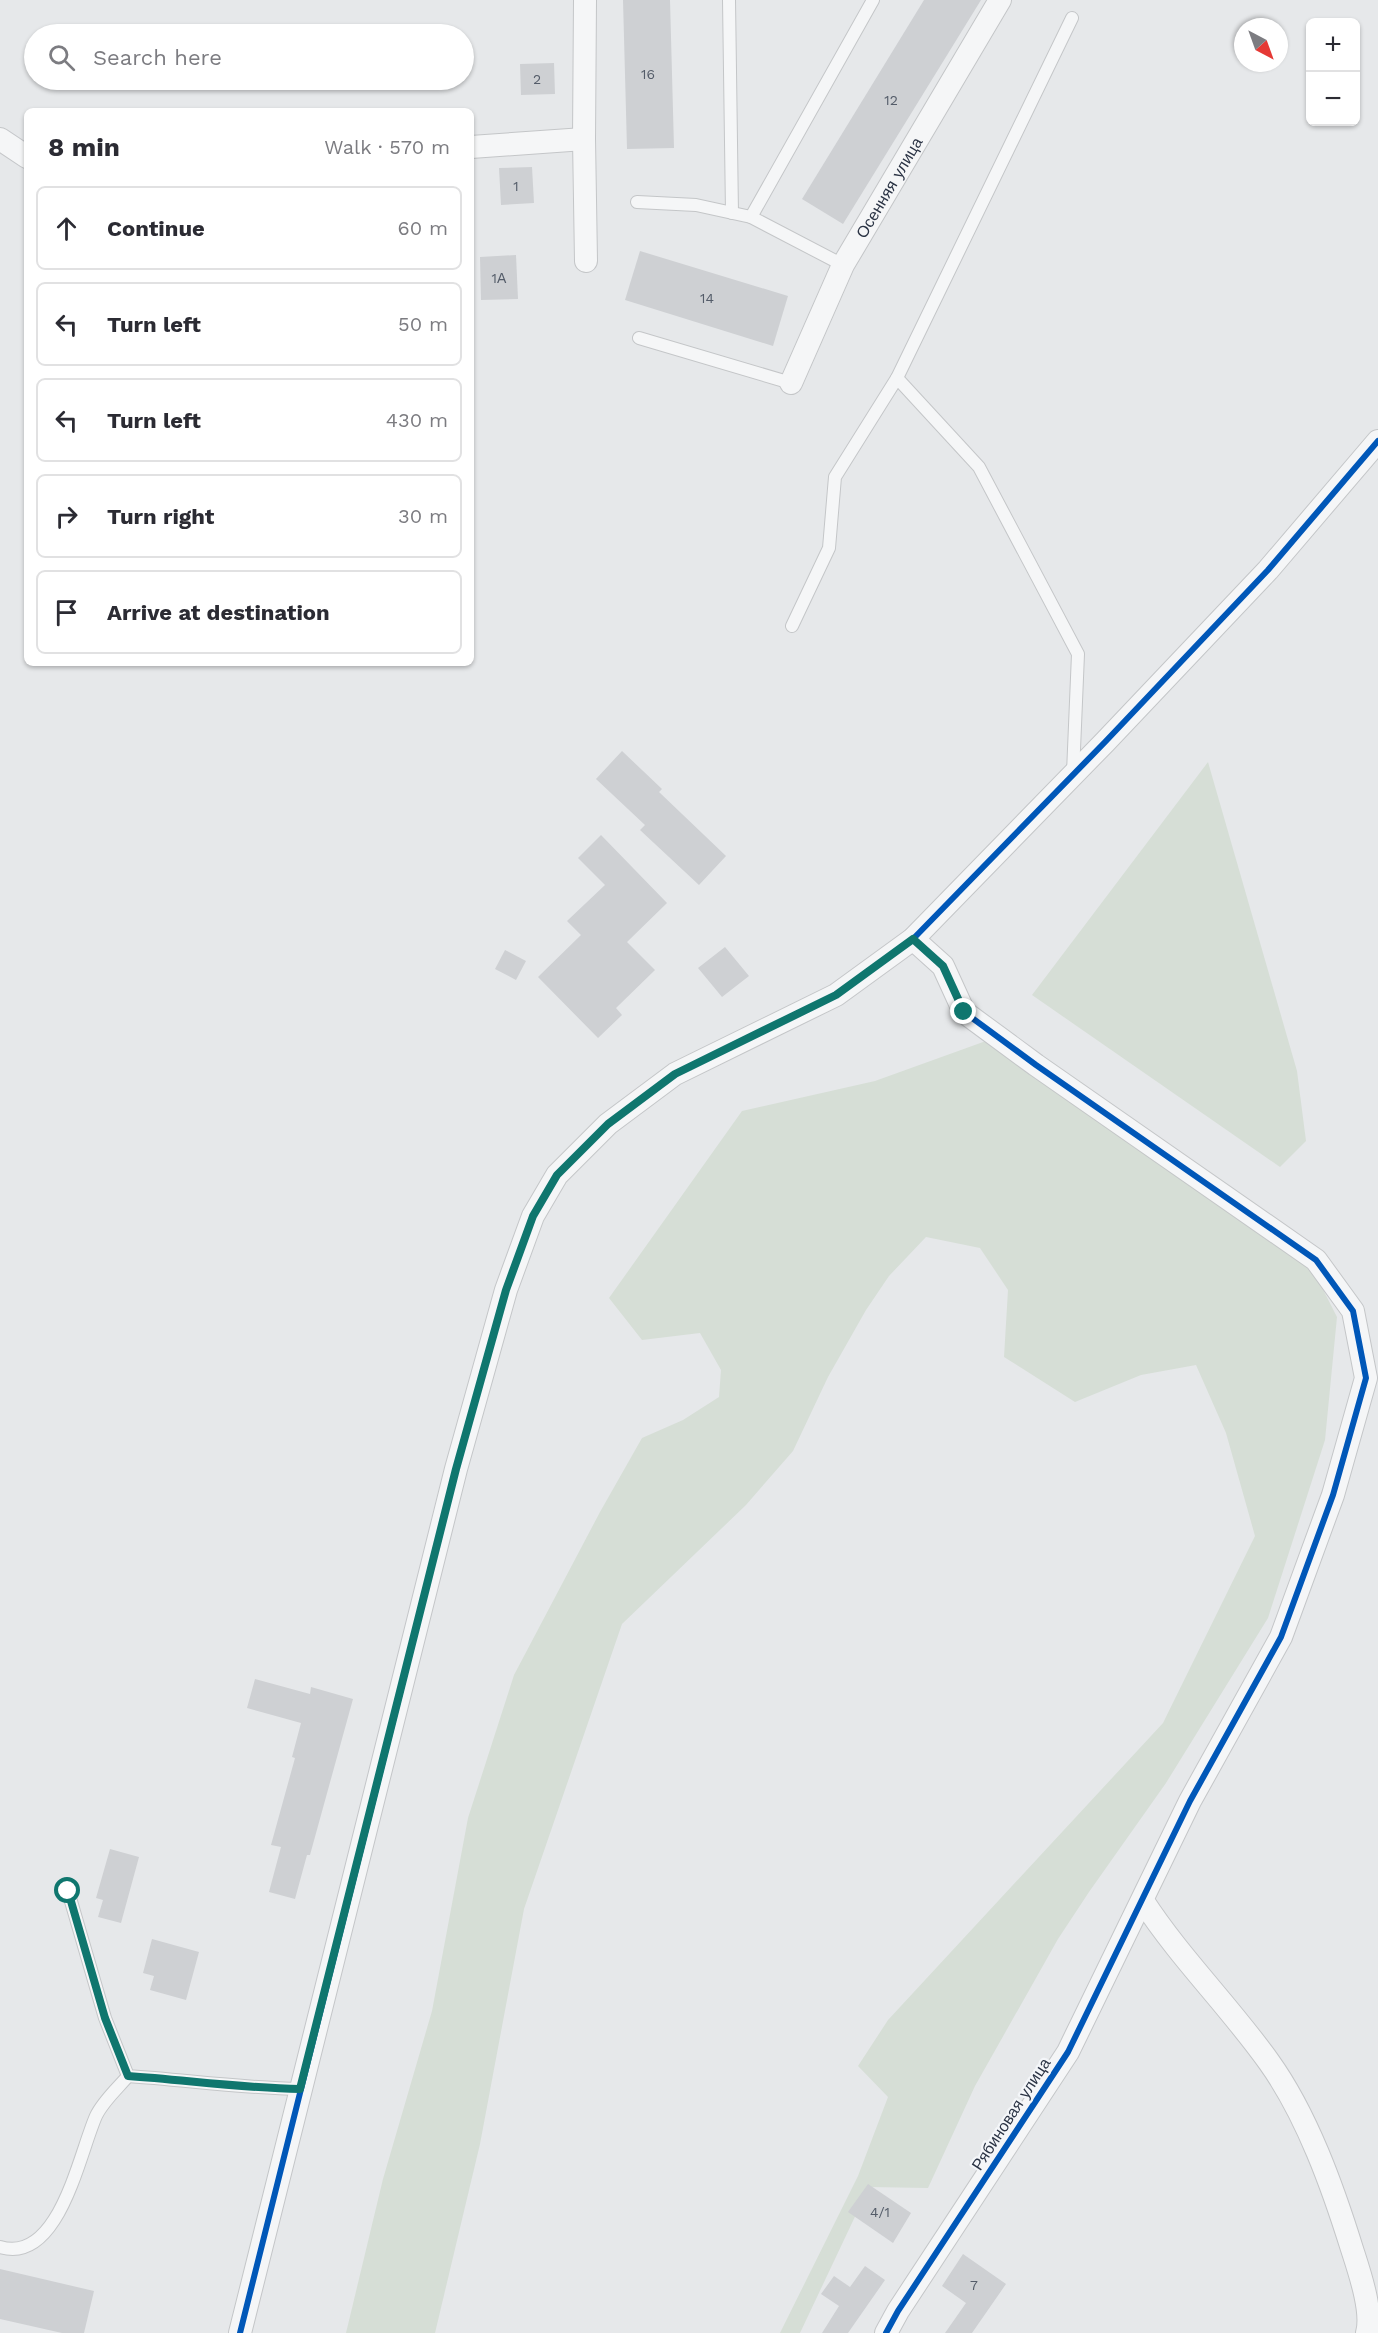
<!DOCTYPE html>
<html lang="en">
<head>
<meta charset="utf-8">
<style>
	:root { --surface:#fff; --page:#f2f2f3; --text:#2b2b33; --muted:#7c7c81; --line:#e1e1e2 }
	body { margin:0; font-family:"Work Sans",sans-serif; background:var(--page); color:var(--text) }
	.controls { position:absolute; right:18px; top:18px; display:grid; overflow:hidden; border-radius:9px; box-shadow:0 2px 4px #0004 }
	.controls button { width:54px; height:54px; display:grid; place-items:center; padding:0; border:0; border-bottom:2px solid var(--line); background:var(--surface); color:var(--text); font:30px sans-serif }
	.compass { position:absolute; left:1234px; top:18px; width:54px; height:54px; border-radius:50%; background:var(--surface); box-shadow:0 2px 4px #0004; rotate:139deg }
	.stop { position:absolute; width:18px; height:18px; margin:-14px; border:4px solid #0f766e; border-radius:50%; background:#fff }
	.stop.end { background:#0f766e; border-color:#fff; box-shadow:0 2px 6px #0008 }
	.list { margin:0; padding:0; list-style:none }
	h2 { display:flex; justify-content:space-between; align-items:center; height:78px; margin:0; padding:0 24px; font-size:26px }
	h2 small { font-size:20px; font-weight:400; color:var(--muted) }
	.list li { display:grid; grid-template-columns:39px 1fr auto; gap:18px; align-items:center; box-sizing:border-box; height:84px; margin:0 12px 12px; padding:0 12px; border:2px solid var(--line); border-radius:9px }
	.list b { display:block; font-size:22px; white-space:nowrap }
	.list em { font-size:20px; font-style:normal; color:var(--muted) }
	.icon { flex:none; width:33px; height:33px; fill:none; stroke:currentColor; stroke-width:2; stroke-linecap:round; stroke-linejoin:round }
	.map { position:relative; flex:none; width:1378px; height:2333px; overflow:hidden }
	.search { position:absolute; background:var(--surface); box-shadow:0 2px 4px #0004; left:24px; top:24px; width:450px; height:66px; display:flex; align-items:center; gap:15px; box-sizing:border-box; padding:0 21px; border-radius:33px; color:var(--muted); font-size:22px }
	.panel { position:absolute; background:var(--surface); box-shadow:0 2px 4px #0004; left:24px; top:108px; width:450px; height:558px; border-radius:9px }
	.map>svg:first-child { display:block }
	.green { fill:#d6ded6 }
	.building { fill:#ced0d3 }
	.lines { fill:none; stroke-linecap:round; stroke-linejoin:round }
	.service-casing { stroke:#c4c6c8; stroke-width:14 }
	.minor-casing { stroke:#c4c6c8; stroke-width:24 }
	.service { stroke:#f5f6f7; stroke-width:12 }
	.minor { stroke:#f5f6f7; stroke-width:22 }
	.cycleway-casing { stroke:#f4f6f9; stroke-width:10 }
	.cycleway { stroke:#0057b8; stroke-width:6 }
	.route { stroke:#0f766e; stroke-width:8 }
	.labels { text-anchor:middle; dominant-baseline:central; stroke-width:4.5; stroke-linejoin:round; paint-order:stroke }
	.number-label { font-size:14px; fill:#545c69 }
	.street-label { font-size:16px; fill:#2b3445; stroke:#f4f6f9 }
</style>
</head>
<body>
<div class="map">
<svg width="1378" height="2333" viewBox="0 0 1378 2333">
	<rect width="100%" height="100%" fill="#e6e8ea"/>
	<g class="green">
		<path d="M1208,762l89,309 9,70 -26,26 -248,-172z"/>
		<path d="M997,1037l309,219 31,61 -12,123 -57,178 -102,165 -77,109 -31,47 -83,147 -47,102 -59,-1 -69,146h-20l78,-157 30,-79 -30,-31 30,-46 275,-297 92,-187 -29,-103 -30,-68 -55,10 -66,27 -71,-45 4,-67 -28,-42 -54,-11 -37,39 -23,34 -38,67 -35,74 -47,54 -124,119 -98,285 -44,235 -45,189h-89l37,-154 49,-168 36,-193 46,-143 86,-163 42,-74 41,-18 36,-23 2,-27 -21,-37 -58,7 -33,-42 133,-187 133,-30z"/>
	</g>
	<g class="building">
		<path d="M623,0h47l4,148 -47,1z"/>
		<path d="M924,0h57l-138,224 -41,-25z"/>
		<path d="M554,63l1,31 -34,1 -1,-31z"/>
		<path d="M532,167l2,36 -33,2 -2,-37z"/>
		<path d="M640,251l148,45 -15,50 -148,-46z"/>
		<path d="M516,255l2,44 -37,1 -1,-43z"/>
		<path d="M622,751l40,38 -3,3 67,64 -27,29 -59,-55 5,-5 -49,-46z"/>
		<path d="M601,835l66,68 -40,39 28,28 -39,38 6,7 -24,23 -60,-61 43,-42 -14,-14 38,-36 -27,-27z"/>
		<path d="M725,947l24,29 -27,21 -24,-29z"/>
		<path d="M505,950l21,11 -10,19 -21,-11z"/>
		<path d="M255,1679l55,15 1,-7 42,12 -43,156h-3l-12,44 -26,-7 12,-45 -10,-2 24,-87 -3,-1 9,-34 -54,-15z"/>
		<path d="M110,1849l29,8 -18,66 -23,-6 5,-17 -7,-2z"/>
		<path d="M152,1939l47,13 -13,48 -36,-10 4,-14 -11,-3z"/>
		<path d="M868,2184l43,29 -18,30 -45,-31z"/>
		<path d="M963,2254l43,30 -34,49h-27l21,-30 -24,-17z"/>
		<path d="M865,2266l20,14 -37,53h-26l17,-27 -18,-12 13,-18 16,11z"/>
		<path d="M0,2269l94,22 -10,42h-22l-62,-14z"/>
	</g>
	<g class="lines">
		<defs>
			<g id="service">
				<path d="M729,0l3,213"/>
				<path d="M637,202l59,3 55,12 122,-217"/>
				<path d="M751,217l92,48"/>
				<path d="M639,338l152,45"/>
				<path d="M897,378l175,-360"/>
				<path d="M792,626l37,-78 6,-71 62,-99 82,89 99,187 -5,119"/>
				<path d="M68,1891l37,127 23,58c58,4 114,12 172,13"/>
				<path d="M0,2247c59,18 79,-93 96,-131 7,-15 22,-28 32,-40"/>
			</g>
			<g id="minor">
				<path d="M585,0l-1,139 2,122"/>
				<path d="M0,139l27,18"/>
				<path d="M471,147l113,-8"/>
				<path id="s1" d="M791,383l52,-118 157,-265"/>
				<path d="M1143,1901c37,57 87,106 126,161 38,53 64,126 83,187 7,22 21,62 15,84"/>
				<path d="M240,2333l216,-864 50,-179 27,-74 24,-41 51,-51 67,-50 161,-79 77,-56 192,-197 163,-172 110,-129"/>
				<path d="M886,2333l12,-22 170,-259 122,-251 91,-164 52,-142 33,-117 -13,-67 -37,-51 -280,-195 -72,-53 -21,-46 -30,-27"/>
			</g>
		</defs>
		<use href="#service" class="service-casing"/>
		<use href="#minor" class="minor-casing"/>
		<use href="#service" class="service"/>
		<use href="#minor" class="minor"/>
		<defs>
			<g id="cycleway">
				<path d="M240,2333l216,-864 50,-179 27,-74 24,-41 51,-51 67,-50 161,-79 77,-56 192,-197 163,-172 110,-129"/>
				<path d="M886,2333l12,-22 170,-259 122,-251 91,-164 52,-142 33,-117 -13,-67 -37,-51 -280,-195 -72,-53 -21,-46 -30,-27"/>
			</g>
		</defs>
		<use href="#cycleway" class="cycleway-casing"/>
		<use href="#cycleway" class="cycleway"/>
	</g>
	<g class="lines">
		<path class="route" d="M68,1891l37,127 23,58c58,4 114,12 172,13l156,-620 50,-179 27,-74 24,-41 51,-51 67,-50 161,-79 77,-56 30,27 21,46"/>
	</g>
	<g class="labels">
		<g class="number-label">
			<text x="648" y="74">16</text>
			<text x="537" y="79">2</text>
			<text x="891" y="100">12</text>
			<text x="516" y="186">1</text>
			<text x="499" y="278">1А</text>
			<text x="707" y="298">14</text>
			<text x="880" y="2212">4/1</text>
			<text x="974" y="2285">7</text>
		</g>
		<g class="street-label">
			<text stroke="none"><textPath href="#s1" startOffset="219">Осенняя улица</textPath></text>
			<text transform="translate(1011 2114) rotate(-57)">Рябиновая улица</text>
		</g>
	</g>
</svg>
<div class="controls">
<button>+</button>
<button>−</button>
</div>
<svg class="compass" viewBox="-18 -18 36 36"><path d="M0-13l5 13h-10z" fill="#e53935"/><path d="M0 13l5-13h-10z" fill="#7c7c81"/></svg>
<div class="stop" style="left:68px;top:1891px"></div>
<div class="stop end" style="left:964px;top:1012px"></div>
<div class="search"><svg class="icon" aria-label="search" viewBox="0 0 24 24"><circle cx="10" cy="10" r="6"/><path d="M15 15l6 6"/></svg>Search here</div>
<section class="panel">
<h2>8 min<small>Walk · 570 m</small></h2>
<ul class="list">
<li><svg class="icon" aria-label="ahead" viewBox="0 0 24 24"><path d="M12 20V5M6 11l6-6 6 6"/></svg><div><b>Continue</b></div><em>60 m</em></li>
<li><svg class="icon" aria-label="left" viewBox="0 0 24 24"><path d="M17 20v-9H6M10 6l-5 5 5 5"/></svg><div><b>Turn left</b></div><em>50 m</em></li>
<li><svg class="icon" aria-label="left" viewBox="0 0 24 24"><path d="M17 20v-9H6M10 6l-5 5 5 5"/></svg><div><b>Turn left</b></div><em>430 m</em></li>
<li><svg class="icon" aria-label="right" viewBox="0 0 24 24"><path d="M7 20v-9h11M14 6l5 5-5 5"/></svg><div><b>Turn right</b></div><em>30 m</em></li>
<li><svg class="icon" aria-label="arrive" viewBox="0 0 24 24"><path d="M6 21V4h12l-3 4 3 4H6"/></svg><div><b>Arrive at destination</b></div></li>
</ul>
</section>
</div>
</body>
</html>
